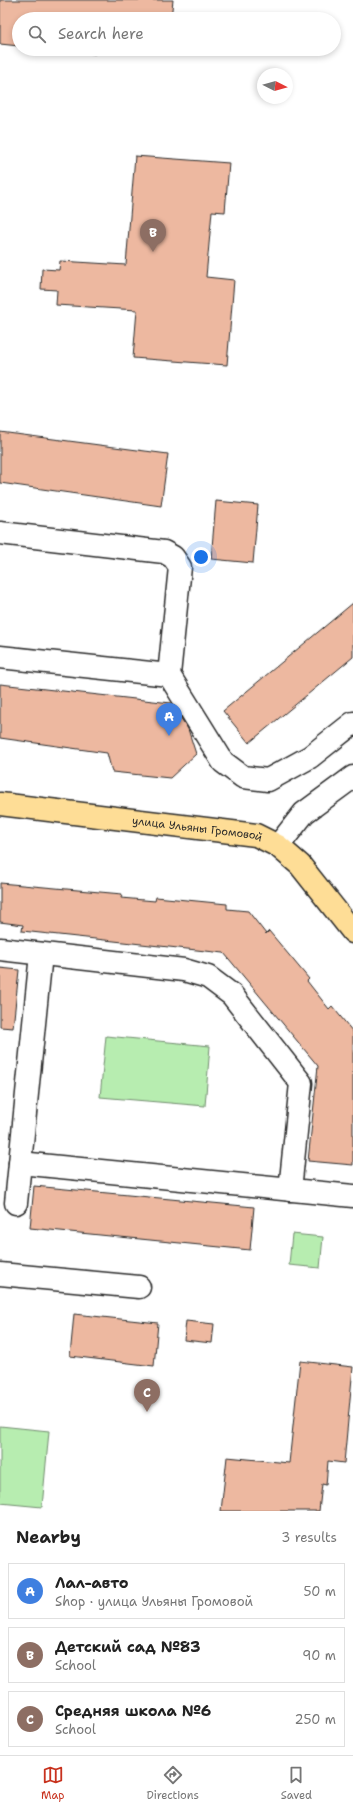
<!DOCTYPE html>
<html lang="en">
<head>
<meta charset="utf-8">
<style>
	:root { --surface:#fff; --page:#f2f2f2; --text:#222; --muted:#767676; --line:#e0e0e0; --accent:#c8321e }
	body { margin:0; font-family:"Shantell Sans",sans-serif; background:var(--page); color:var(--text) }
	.compass { position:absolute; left:257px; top:68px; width:36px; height:36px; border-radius:50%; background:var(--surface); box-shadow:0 2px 6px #0003; rotate:96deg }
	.you { position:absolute; left:201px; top:557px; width:14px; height:14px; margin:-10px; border:3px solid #fff; border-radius:50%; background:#1a73e8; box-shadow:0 0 0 6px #1a73e833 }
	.badge { display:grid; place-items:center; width:26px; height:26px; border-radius:50%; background:var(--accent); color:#fff; font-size:13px; font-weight:700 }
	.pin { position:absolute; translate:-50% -33px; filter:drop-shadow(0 1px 2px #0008) }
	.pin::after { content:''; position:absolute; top:21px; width:14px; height:12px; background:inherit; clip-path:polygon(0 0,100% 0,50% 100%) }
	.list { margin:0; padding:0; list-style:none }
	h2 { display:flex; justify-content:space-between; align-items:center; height:52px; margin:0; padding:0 16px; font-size:17px }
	h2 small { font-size:13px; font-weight:400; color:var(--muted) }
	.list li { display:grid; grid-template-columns:26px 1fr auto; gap:12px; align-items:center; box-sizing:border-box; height:56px; margin:0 8px 8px; padding:0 8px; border:1px solid var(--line); border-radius:0px }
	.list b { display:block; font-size:15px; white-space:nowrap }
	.list p { margin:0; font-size:13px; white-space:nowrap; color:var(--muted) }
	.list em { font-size:13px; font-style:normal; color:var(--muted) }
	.icon { flex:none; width:22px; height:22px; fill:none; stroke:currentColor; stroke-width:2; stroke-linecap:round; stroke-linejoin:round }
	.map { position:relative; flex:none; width:353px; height:1511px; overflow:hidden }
	.search { position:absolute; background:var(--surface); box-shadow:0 2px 6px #0003; left:12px; right:12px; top:12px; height:44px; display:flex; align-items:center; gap:10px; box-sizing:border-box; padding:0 14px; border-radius:22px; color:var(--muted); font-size:15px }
	.sheet { height:244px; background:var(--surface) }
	nav { display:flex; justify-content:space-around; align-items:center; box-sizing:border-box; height:56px; border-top:1px solid var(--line); background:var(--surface); font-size:11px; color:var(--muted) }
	nav a { display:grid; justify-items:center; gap:2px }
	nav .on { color:var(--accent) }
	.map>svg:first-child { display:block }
	.green { fill:#b7edb0; stroke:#718c6e }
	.building { fill:#edb8a0; stroke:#2b2b2b }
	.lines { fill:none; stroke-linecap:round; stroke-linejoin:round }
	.minor-casing { stroke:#2b2b2b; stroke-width:25 }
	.major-casing { stroke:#2b2b2b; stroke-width:25 }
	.minor { stroke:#fff; stroke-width:22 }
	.major { stroke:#fedd96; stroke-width:22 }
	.labels { text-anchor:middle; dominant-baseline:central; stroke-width:4; stroke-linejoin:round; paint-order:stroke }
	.street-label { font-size:11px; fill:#2b2b2b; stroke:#fff }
</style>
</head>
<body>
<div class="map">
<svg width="353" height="1511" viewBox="0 0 353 1511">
	<rect width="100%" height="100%" fill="#fff"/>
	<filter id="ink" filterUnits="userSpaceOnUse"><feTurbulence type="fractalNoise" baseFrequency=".025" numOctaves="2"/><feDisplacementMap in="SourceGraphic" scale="8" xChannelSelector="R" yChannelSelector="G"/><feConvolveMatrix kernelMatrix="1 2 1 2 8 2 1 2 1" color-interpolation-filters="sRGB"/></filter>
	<g filter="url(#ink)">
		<g class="green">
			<path d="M106,1036l104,10 -5,60 -105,-9z"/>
			<path d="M292,1234l31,3 -3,31 -31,-3z"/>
			<path d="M0,1426l49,5 -7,76 -42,-4z"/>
		</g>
		<g class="building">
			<path d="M0,0h173l-2,19h-152v27l-19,-2z"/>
			<path d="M49,49h47l-1,5z"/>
			<path d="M111,49h50l-1,4z"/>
			<path d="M135,156l94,7 -4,49 -13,-1 -6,66 28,3 -7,85 -94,-7 4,-48 -81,-5 1,-15 -16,-1 1,-20 17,1 1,-9 66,4z"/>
			<path d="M0,432l168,22 -7,52 -161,-23z"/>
			<path d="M216,501l42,4 -5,58 -42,-4z"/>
			<path d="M353,603v54l-104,86 -26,-32z"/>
			<path d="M0,684l171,19 17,26 8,25 -26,24 -58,-6 -5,-19 -107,-15z"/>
			<path d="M0,883l122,11 -1,4 34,3 1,-4 71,7v5l21,2 18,23 3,-3 40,48 -2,2 22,28 3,-3 21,26v133l-45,-4 10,-95 -94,-113 -202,-22 1,-6 -23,-3z"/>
			<path d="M0,968l19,2 -6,58 -13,-1z"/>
			<path d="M34,1186l220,21 -4,43 -220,-22z"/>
			<path d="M74,1314l84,9 -4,43 -84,-10z"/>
			<path d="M186,1321l28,3 -2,19 -28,-3z"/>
			<path d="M300,1361l53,6 -9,96 -16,-2 -2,24 -4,-1 -3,27h-98l6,-54 62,6z"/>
		</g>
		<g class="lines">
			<defs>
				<g id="minor">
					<path d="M0,533l164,19 9,5 7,10 -11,108 54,87 20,15 25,3 42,-23 43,-34"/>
					<path d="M0,657l169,18"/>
					<path d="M278,846l26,-33 49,-36"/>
					<path d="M0,949l184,21 24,7 24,18 69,88 -11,107"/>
					<path d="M20,1163l333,33"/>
					<path d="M16,1203l25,-249"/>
					<path d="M0,1274l139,13"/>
				</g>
				<g id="major">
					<path id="s1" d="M0,804l256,31 22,11 22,19 53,67"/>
				</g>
			</defs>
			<use href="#minor" class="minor-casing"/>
			<use href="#major" class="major-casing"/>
			<use href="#minor" class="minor"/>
			<use href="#major" class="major"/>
		</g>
	</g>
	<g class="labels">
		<g class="street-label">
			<text stroke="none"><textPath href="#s1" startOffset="199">улица Ульяны Громовой</textPath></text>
		</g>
	</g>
</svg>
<svg class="compass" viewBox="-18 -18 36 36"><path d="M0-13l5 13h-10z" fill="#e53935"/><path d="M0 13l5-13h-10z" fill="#767676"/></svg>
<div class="you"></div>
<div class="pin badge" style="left:169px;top:736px;background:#3f7fe0">A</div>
<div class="pin badge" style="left:153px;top:252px;background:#8d6e63">B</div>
<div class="pin badge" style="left:147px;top:1412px;background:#8d6e63">C</div>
<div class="search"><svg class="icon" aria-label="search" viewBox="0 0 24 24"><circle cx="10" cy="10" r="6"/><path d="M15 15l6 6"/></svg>Search here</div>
</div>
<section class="sheet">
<h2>Nearby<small>3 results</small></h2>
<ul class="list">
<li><span class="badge" style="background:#3f7fe0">A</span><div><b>Лал-авто</b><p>Shop · улица Ульяны Громовой</p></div><em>50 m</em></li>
<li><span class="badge" style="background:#8d6e63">B</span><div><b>Детский сад №83</b><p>School</p></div><em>90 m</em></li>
<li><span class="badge" style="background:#8d6e63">C</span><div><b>Средняя школа №6</b><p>School</p></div><em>250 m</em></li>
</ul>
</section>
<nav>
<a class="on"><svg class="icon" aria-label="map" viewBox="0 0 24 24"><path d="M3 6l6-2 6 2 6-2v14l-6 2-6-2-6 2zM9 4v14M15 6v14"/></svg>Map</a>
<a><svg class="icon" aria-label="directions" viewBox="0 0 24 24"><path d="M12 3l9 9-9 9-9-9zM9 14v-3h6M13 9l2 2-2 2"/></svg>Directions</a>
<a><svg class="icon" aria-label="saved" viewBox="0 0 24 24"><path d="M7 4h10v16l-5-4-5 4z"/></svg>Saved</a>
</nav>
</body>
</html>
